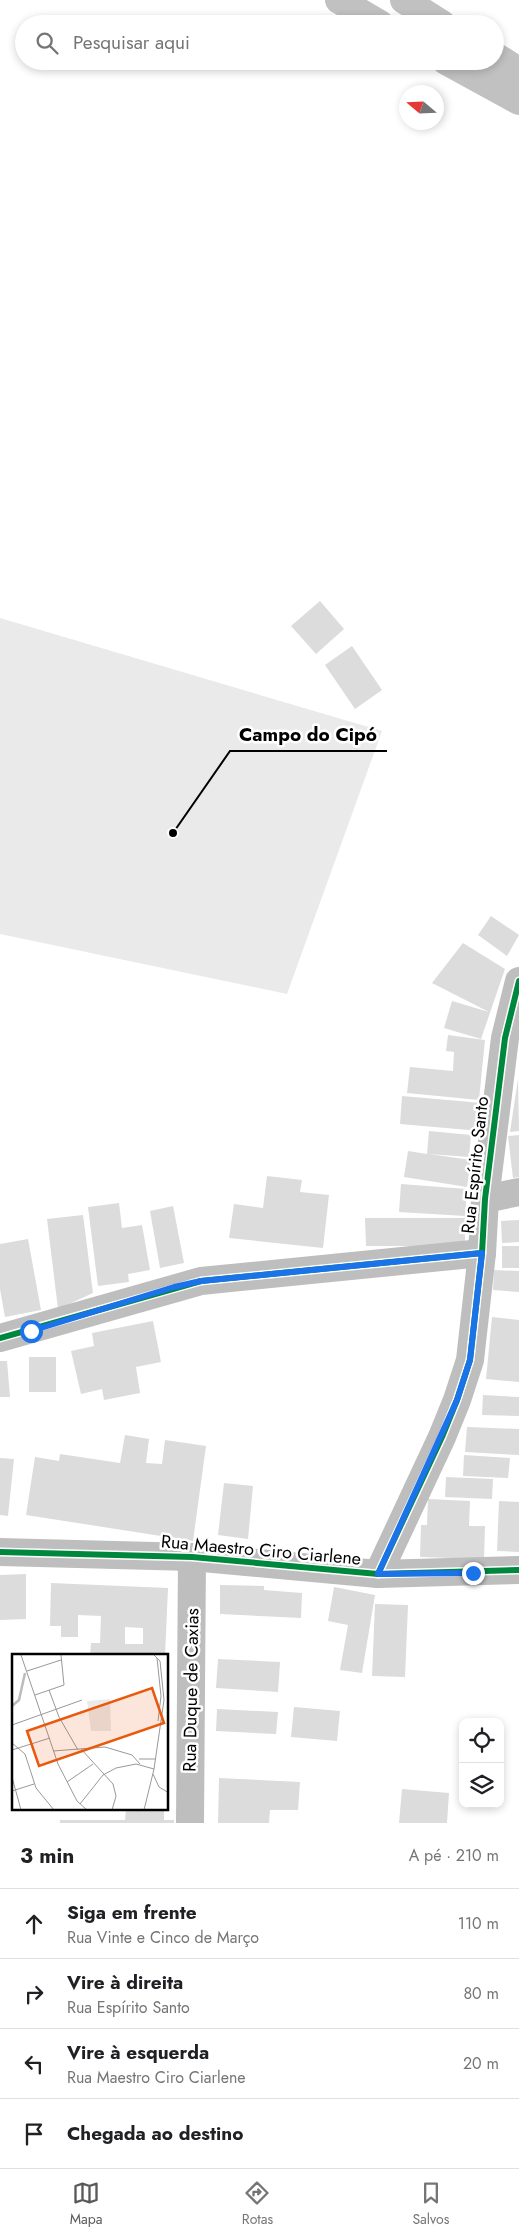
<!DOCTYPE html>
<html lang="pt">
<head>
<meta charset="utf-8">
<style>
	:root { --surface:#fff; --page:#f6f6f6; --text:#202124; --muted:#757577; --line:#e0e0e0; --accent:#595959 }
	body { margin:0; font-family:Jost,sans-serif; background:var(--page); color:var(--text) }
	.controls { position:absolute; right:15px; bottom:15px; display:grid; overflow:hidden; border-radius:10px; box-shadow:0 2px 8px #0003 }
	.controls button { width:45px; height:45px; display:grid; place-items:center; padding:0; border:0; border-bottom:1px solid var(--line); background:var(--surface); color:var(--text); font:25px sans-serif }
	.compass { position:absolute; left:399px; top:85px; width:45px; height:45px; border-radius:50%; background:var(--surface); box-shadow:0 2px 8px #0003; rotate:289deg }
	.stop { position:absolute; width:15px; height:15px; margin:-11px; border:4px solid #1a73e8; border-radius:50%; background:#fff }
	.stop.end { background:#1a73e8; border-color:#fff; box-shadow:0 1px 5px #0008 }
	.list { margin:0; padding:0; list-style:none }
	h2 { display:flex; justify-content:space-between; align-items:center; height:65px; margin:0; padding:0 20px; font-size:21px }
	h2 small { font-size:16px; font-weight:400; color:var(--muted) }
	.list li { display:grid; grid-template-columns:32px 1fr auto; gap:15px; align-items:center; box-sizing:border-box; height:70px; padding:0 20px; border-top:1px solid var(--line) }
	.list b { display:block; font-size:19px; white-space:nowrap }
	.list p { margin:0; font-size:16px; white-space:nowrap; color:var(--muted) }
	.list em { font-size:16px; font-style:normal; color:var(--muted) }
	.icon { flex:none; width:28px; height:28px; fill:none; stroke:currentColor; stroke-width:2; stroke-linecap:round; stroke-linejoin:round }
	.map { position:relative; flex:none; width:519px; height:1823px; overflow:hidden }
	.search { position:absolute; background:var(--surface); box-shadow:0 2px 8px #0003; left:15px; right:15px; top:15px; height:55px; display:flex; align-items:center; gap:12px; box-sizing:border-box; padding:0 18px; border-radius:28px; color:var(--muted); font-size:19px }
	.sheet { height:345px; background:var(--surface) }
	nav { display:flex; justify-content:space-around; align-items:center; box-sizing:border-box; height:70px; border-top:1px solid var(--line); background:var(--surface); font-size:14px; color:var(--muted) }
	nav a { display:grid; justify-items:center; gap:2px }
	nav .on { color:var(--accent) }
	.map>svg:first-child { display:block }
	.green { fill:#eaeaea }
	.building { fill:#dcdcdc; fill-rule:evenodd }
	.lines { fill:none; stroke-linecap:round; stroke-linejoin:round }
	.street { stroke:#bebebe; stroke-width:28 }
	.secondary { stroke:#c1c1c1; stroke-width:28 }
	.cycleway-casing { stroke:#fff; stroke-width:9 }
	.cycleway { stroke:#00873e; stroke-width:6 }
	.route { stroke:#1a73e8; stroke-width:6 }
	.labels { text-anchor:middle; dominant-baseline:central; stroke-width:5; stroke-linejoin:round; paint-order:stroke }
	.street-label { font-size:18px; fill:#000; stroke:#fff }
	.inset-river { fill:none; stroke:#bcbcbc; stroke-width:2.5 }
	.inset-road { fill:none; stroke:#999; stroke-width:1 }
	.view { fill:#e8590c; fill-opacity:0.15; stroke:#e8590c; stroke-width:2.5 }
	.inset-edge { fill:none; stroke:#000; stroke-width:2.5 }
	.leader { fill:none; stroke:#000; stroke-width:2 }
	.callout-dot { fill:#000; stroke:#fff; stroke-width:2 }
	.callout-label { font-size:19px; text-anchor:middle; font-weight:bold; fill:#000; stroke:#fff; stroke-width:5; stroke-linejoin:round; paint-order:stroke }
</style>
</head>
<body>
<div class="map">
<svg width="519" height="1823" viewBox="0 0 519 1823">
	<rect width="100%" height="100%" fill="#fff"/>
	<path class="green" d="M0,618l382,113 -95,263 -287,-60z"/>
	<g class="building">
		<path d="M320,601l24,28 -28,25 -25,-28z"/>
		<path d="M352,646l30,44 -27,19 -30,-44z"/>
		<path d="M491,916l28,19 -12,21 -29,-21z"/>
		<path d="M463,943l42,26 -24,70 -37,-11 8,-27 37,11 -57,-29z"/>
		<path d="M448,1035l37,5 -6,60 -72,-7 3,-26 43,4 1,-19 -8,-1z"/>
		<path d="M518,1079l1,52 -9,1z"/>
		<path d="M402,1096l80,7 -2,28 -80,-7z"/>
		<path d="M429,1131l42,4 -2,22 -40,-3 42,6 -4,27 -63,-10 4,-26 19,3z"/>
		<path d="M519,1135v42l-6,1 -5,-42z"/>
		<path d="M267,1176l35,4 -2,12 29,3 -6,53 -94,-10 5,-34 29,4z"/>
		<path d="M401,1184l66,5 -2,27 -66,-4z"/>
		<path d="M119,1203l3,25 20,-3 8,45 -22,4 1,8 -31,4 -10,-79z"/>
		<path d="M173,1206l11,57 -24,5 -10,-57z"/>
		<path d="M83,1215l10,78 -35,16 -11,-90z"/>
		<path d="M365,1218h100v28h-99z"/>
		<path d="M519,1220v22l-17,1 -1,-22z"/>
		<path d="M28,1239l13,71 -36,7 -5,-28v-45z"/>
		<rect x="502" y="1246" width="17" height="22"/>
		<path d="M494,1270l25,1v21l-26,-2z"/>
		<path d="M492,1317l27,3v62l-33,-3z"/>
		<path d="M153,1321l8,41 -25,5 4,26 -36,7 -2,-11 -21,5 -10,-43 23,-5 -2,-13z"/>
		<rect x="29" y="1357" width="27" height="35"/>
		<path d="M0,1361h7l3,36h-10z"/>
		<path d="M483,1395l36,2v19l-37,-1z"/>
		<path d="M467,1427l52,2v26l-54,-3z"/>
		<path d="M125,1435l24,4 -3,24 16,1 3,-24 41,6 -13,95 -167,-26 9,-58 24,4 1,-7 60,9z"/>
		<path d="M464,1455l46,3 -2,20 -45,-2z"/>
		<path d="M0,1458l14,1 -6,57 -8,-1z"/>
		<path d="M446,1477l47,2 -1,20 -47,-2z"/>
		<path d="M224,1483l29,3 -5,53 -30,-4z"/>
		<path d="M428,1499l42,2 -1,25h16l-1,33 -64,-2 1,-32h6z"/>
		<path d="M499,1501l20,1v50l-22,-1z"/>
		<path d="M26,1574v45l-26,1v-45z"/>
		<path d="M51,1583l117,5 -3,68h-75l1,-13h9l1,-27 -23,-1v22h-17v-11h-11zM125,1627l18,1v16h-18z"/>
		<path d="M220,1585l44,1v4l38,3 -1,25 -81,-4z"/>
		<path d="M334,1587l41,8 -13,78 -22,-3 8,-45 -20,-4z"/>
		<path d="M375,1604l33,1 -3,72 -33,-1z"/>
		<path d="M218,1659l62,3 -2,30 -62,-4z"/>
		<path d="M294,1707l46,4 -3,30 -46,-4z"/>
		<path d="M217,1709l61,3 -2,22 -60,-3z"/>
		<path d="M219,1778l81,4 -2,28h-28l-1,13h-51z"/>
		<path d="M402,1789l47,4 -2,30h-48z"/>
		<path d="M126,1809h38v11h10v3h-114v-3h65z"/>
	</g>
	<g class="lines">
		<g class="street">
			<path d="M485,1199l34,-7"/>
			<path d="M0,1338l201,-57 281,-28"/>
			<path d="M0,1552l192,5 186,17 141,-4"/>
			<path d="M378,1574l64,-137 15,-37 13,-40 12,-107 3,-54 20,-161 14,-57"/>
			<path d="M190,1823l2,-266"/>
		</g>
		<g class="secondary">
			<path d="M339,0l41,24"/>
			<path d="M404,0l38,24"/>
			<path d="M495,56l24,15"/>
			<path d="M446,61l73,40"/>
		</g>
		<defs>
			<g id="cycleway">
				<path d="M0,1338l201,-57 281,-28"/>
				<path d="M0,1552l192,5 186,17 141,-4"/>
				<path d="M378,1574l64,-137 15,-37 13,-40 12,-107 3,-54 20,-161 14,-57"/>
			</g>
		</defs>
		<use href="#cycleway" class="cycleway-casing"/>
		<use href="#cycleway" class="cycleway"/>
	</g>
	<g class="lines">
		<path class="route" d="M31,1331l143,-44 27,-6 281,-28 -12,107 -13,40 -79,174 95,-1"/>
	</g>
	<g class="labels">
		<g class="street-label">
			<text transform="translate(475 1165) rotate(-84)">Rua Espírito Santo</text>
			<text transform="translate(261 1550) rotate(5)">Rua Maestro Ciro Ciarlene</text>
			<text transform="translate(191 1690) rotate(-89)">Rua Duque de Caxias</text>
		</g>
	</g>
	<g transform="translate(12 1654)">
		<rect width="156" height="156" fill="#fff"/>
		<path d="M98,45l1,32h-20l-4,-30z" fill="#eaeaea"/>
		<path class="inset-river" d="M0,52l7,-6 6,-27"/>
		<path class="inset-road" d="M9,1l37,109 19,37 10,9M145,4l4,38 -3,25M15,17l34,-11M37,36l10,27 19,33M23,41l29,-10 -3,-30M0,71l70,-25M0,89l13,11 11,34 18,22M69,95l32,35 3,12 -4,14M0,96l38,-12M41,97l52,-4 27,8 8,9M127,105h17M141,120l6,13 10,6M0,123l9,33M55,128l26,-18M0,137l22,-7M68,150l23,-29 13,-7 20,-4 18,5M132,156l10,-41 10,-69 -4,-39 -6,-6"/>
		<path class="view" d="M140,34l12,35 -125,43 -12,-35z"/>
		<rect width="156" height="156" class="inset-edge"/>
	</g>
	<path class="leader" d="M173 833L230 751H387"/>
	<circle class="callout-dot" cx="173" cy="833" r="5"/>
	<g class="callout-label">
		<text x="308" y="741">Campo do Cipó</text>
	</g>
</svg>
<div class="controls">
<button><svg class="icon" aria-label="locate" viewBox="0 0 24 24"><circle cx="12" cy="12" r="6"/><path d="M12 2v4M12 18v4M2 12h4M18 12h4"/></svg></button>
<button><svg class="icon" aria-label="layers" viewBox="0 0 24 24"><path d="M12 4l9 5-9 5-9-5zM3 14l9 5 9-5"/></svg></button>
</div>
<svg class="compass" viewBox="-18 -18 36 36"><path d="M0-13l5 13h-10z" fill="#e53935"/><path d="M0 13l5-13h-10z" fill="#757577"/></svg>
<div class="stop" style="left:31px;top:1331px"></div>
<div class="stop end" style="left:473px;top:1573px"></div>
<div class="search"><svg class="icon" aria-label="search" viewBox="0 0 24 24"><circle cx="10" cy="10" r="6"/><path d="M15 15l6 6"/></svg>Pesquisar aqui</div>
</div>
<section class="sheet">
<h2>3 min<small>A pé · 210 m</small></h2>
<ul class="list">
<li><svg class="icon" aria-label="ahead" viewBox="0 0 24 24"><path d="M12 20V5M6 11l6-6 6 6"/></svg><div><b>Siga em frente</b><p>Rua Vinte e Cinco de Março</p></div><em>110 m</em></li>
<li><svg class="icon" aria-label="right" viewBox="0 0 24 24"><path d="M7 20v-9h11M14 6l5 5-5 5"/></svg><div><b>Vire à direita</b><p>Rua Espírito Santo</p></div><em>80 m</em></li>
<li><svg class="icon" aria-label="left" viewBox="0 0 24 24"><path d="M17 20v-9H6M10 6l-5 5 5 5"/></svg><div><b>Vire à esquerda</b><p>Rua Maestro Ciro Ciarlene</p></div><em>20 m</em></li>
<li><svg class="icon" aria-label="arrive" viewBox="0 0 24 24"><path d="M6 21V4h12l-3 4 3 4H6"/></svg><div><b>Chegada ao destino</b></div></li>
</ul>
</section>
<nav>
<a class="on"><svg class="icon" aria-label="map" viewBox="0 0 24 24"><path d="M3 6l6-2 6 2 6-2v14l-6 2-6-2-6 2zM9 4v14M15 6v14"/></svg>Mapa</a>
<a><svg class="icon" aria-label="directions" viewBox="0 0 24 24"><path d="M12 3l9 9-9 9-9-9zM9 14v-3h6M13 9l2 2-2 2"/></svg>Rotas</a>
<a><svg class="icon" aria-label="saved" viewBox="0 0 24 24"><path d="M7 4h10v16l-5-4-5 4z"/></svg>Salvos</a>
</nav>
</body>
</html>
